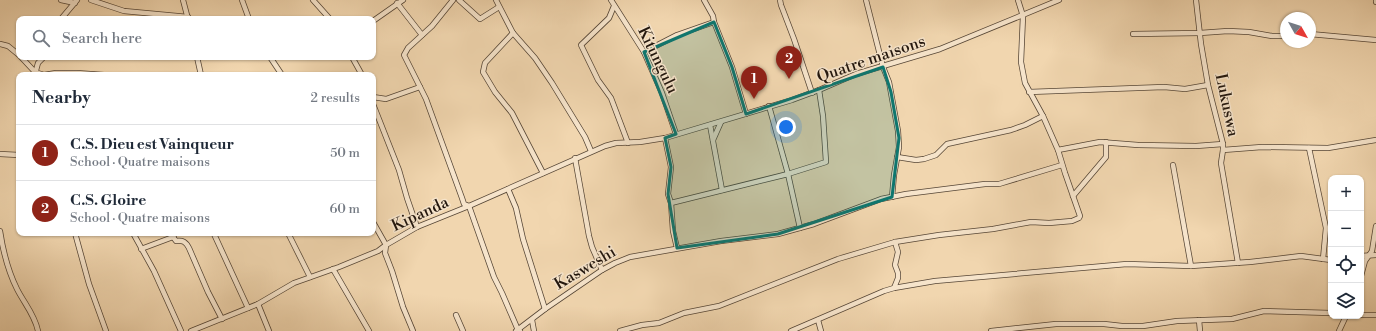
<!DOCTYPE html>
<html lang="en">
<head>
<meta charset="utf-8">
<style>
	:root { --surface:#fff; --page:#f6f6f7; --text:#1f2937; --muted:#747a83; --line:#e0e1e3; --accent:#8f2418 }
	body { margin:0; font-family:"Libre Bodoni",serif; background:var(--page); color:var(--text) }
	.controls { position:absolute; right:12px; bottom:12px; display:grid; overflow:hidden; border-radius:8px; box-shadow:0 1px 3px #0004 }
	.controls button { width:36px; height:36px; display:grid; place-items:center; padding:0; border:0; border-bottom:1px solid var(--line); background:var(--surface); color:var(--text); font:20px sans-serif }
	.compass { position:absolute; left:1280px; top:12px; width:36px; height:36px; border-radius:50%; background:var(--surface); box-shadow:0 1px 3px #0004; rotate:129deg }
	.you { position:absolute; left:786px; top:127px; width:14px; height:14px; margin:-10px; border:3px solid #fff; border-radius:50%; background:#1a73e8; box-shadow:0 0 0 6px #1a73e833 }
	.badge { display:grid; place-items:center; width:26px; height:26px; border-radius:50%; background:var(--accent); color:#fff; font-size:13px; font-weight:700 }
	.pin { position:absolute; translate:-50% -33px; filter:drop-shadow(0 1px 2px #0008) }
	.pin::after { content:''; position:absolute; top:21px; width:14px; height:12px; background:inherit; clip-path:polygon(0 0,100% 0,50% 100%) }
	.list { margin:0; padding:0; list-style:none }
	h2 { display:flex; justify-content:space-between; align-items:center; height:52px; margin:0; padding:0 16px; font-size:17px }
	h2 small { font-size:13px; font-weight:400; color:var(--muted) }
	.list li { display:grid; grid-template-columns:26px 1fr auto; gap:12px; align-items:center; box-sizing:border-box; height:56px; padding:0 16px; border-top:1px solid var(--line) }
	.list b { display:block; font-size:15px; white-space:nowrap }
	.list p { margin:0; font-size:13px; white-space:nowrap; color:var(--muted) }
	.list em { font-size:13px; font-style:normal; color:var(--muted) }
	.icon { flex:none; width:22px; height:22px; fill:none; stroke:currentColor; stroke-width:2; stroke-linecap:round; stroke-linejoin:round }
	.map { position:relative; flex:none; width:1376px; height:331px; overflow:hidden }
	.search { position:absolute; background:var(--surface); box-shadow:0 1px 3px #0004; left:16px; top:16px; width:360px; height:44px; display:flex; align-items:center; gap:10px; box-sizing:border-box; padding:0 14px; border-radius:8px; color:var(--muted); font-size:15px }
	.panel { position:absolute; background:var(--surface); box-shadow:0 1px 3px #0004; left:16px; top:72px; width:360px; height:164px; border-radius:8px }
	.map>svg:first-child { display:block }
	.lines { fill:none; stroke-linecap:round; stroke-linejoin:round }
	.street-casing { stroke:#564636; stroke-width:6 }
	.street { stroke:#f6e4cb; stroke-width:4.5 }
	.marked { fill:#0f766e; fill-opacity:0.2; stroke:#0f766e; stroke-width:3; stroke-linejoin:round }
	.labels { text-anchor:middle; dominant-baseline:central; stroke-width:3; stroke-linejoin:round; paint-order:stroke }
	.street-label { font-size:16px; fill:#22160d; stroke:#f6e4cb }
</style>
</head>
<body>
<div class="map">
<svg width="1376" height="331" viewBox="0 0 1376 331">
	<rect width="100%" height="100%" fill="#f1d6af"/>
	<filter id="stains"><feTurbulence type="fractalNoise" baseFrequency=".005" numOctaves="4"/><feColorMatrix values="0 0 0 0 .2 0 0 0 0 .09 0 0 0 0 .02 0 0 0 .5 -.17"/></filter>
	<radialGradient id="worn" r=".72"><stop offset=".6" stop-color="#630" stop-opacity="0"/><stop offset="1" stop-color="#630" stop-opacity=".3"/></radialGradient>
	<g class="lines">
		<defs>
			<g id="street">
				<path d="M61,0l14,3"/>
				<path d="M91,0l33,11 64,6"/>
				<path d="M183,0l5,19"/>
				<path d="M242,0l7,19"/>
				<path d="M313,0l17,19"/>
				<path d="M453,0l-21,26 -24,22 -4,7 22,44 36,99 2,6 5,2 25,71 8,16 16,37 2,1"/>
				<path d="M459,0l21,19 19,-12"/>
				<path d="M496,0l17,33 22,25 17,25 33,54 6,14"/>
				<path d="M611,0l33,52 18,41 14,41"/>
				<path d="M704,0l9,16 1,6 18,45 14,47"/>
				<path d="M780,0l1,5 13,34 18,54"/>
				<path d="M866,0l17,67 6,15 9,49 1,16 -5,28 -2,22"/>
				<path d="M1196,0l5,44 7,41 15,59v6l-2,13 17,100"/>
				<path d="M1376,0v2"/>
				<path d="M397,3l25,32"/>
				<path d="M614,6l-5,12 -28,27 17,35 13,18 17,45"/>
				<path d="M61,19l16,-19"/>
				<path d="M373,21l30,-21"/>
				<path d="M513,33l-28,30 -2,9 12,20 17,21 31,60"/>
				<path d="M1133,34l67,-1 28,-2 21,1 23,4h14"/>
				<path d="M1310,34l66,6"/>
				<path d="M0,44l8,2 11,9"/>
				<path d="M644,52l33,-17 37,-13"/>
				<path d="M21,57l14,15 9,3 12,-2h21l27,2"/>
				<path d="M197,57l4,18"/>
				<path d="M270,57l12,18"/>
				<path d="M352,57l10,18"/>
				<path d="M35,74l3,-11 6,-6"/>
				<path d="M1029,92l135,-5 21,2 23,-4"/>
				<path d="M373,97l13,2 34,-12"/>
				<path d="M373,104l26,66 8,28 10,29"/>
				<path d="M769,106l19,68 12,54"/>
				<path d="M710,125l12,65"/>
				<path d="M665,138l6,29 -3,27 3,9 2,28 4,17"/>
				<path d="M713,140l8,-18"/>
				<path d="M1309,148l17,80 -3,31"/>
				<path d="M1058,150l42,-8 38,3 58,1 27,-2"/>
				<path d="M1223,150l39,-3 66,1 48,-8"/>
				<path d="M0,154l19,1"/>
				<path d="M897,157l19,3 8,-1 12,-4 11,-11 64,-14 14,-5 18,-9"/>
				<path d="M575,158l14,78 3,11 10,23"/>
				<path d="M1173,165l18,101"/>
				<path d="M508,189l8,19 7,31 22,70"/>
				<path d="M1073,196l33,-39v-15"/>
				<path d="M671,203l117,-29 38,-12 -3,-46 -4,-26"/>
				<path d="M373,222l13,23 -1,8 7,18 11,36 10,24"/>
				<path d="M0,231c3,20 8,40 17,58 7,14 18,26 21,42"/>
				<path d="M75,233l14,51 17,47"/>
				<path d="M133,233l21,38 27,60"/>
				<path d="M288,233l22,44"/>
				<path d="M214,234l34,74"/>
				<path d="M173,237l3,4c7,-1 10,1 13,7l19,44 14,27"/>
				<path d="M141,249l32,-12 2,-4"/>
				<path d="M1361,256l15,-1"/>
				<path d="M333,269l36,62"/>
				<path d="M1361,276l4,-15 7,-10 4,-25"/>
				<path d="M894,288l4,-10v-5l-3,-8 3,-13 -3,-10"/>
				<path d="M258,304l11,27"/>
				<path d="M456,315l7,16"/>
				<path d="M1361,315h15"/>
				<path d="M532,320l2,11"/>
				<path d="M818,320l3,11"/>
				<path d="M1199,320l1,11"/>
				<path d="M191,331l67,-27 36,-21 45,-16 39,-16 8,-6 31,-18 52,-21 136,-60 11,-3 24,-1 25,-4 127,-38 27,-10 37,-16 84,-25 119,-49"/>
				<path d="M516,331l29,-22 57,-39 13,-7 15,-6 91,-16 57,-7 36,-10 67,-25 25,-5 79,-10h14l63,-19"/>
				<path d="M620,331l22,-6 17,-2 25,-10 35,-7 119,-47 57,-17 44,-7 54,-6 38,-7 18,1 23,-2 7,-3 1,-2 -15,-43 -7,-23 -15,-34 -18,-33 -4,-21 2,-46 -5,-16"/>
				<path d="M791,331l93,-40 10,-3 41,-7 192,-17 64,2 59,-4 51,-6 30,4"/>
				<path d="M991,331l65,-7h48l18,2h21l34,-5 55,-2 32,-8 67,2"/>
				<path d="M1339,331l7,-15"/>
			</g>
		</defs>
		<use href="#street" class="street-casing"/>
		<use href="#street" class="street"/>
	</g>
	<path class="marked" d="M714,22l18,45 14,47 137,-47 8,25 8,46 -7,59 -114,37 -101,14 -9,-54 3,-27 -6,-29 11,-4 -32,-82z"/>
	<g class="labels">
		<g class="street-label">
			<text transform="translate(871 59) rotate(-19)">Quatre maisons</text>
			<text transform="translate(658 60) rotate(64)">Kitungulu</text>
			<text transform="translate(1227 105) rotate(78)">Lukuswa</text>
			<text transform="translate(420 214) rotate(-25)">Kipanda</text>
			<text transform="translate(585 268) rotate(-31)">Kasweshi</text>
		</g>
	</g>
	<rect width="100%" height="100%" filter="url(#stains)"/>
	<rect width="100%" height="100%" fill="url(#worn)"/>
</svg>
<div class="controls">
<button>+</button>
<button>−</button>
<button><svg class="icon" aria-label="locate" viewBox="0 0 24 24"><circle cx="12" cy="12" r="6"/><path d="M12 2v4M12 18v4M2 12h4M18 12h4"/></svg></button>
<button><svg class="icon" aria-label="layers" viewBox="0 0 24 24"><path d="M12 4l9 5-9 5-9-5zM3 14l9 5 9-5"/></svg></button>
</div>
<svg class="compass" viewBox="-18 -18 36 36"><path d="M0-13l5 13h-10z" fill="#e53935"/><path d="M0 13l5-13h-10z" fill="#747a83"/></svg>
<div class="you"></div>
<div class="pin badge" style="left:754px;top:99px">1</div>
<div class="pin badge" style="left:789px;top:79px">2</div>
<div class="search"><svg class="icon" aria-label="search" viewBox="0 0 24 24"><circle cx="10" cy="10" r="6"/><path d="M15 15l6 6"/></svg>Search here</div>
<section class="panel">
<h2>Nearby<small>2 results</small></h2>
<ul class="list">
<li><span class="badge">1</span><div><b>C.S. Dieu est Vainqueur</b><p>School · Quatre maisons</p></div><em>50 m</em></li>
<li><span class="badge">2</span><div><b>C.S. Gloire</b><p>School · Quatre maisons</p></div><em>60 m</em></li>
</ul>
</section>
</div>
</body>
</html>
